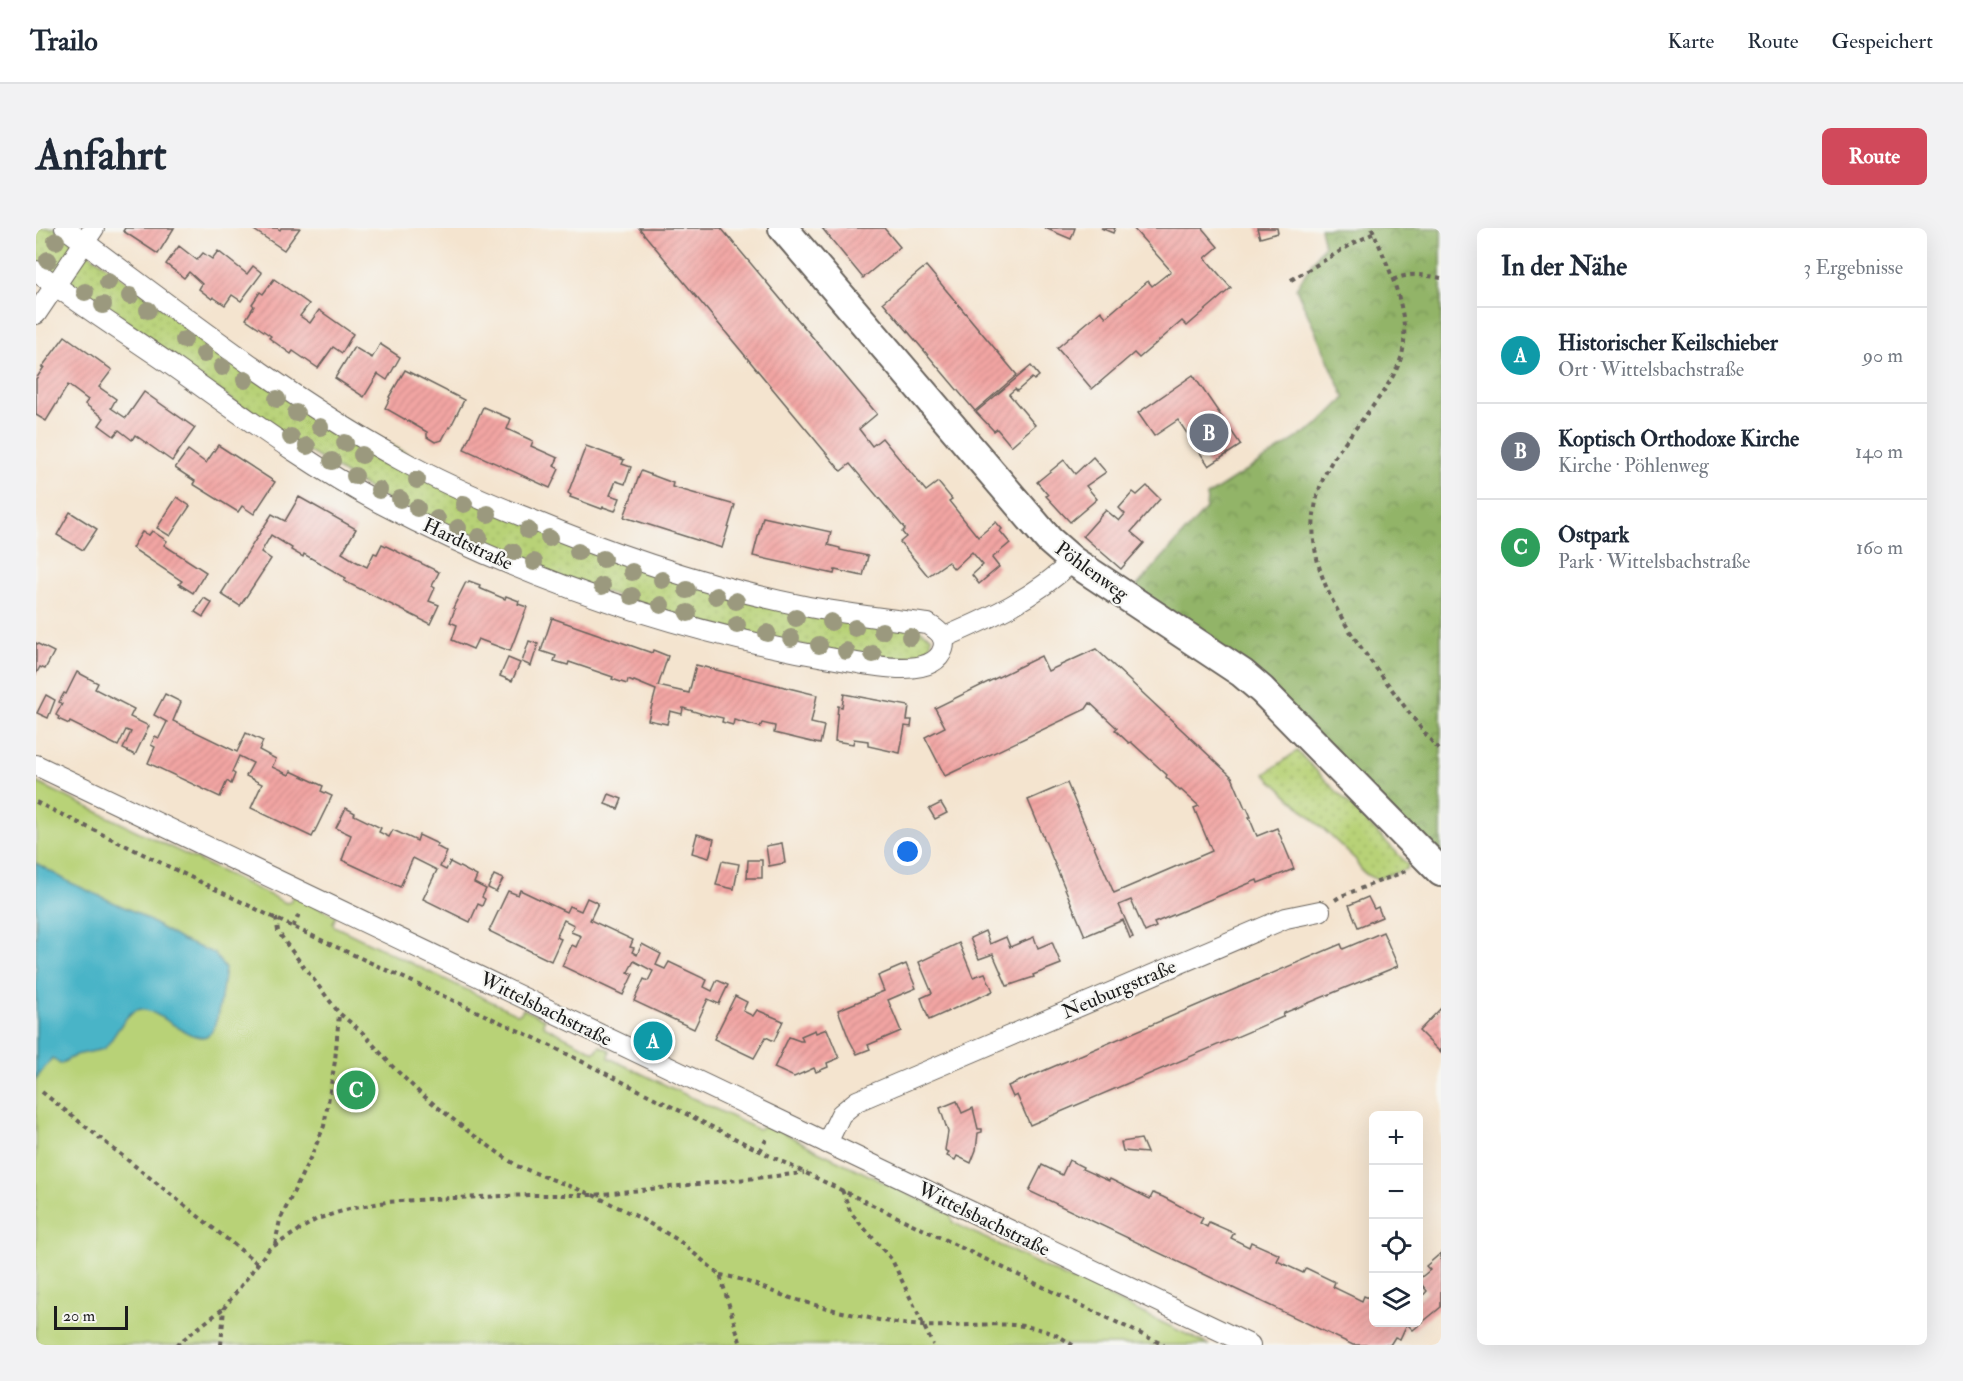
<!DOCTYPE html>
<html lang="de">
<head>
<meta charset="utf-8">
<style>
	:root { --surface:#fff; --page:#f2f2f3; --text:#1f2937; --muted:#747a83; --line:#e0e1e3; --accent:#d1495b }
	body { margin:0; font-family:"IM FELL Double Pica",serif; background:var(--page); color:var(--text) }
	.controls { position:absolute; right:18px; bottom:18px; display:grid; overflow:hidden; border-radius:9px; box-shadow:0 6px 24px #0002 }
	.controls button { width:54px; height:54px; display:grid; place-items:center; padding:0; border:0; border-bottom:2px solid var(--line); background:var(--surface); color:var(--text); font:30px sans-serif }
	.scale { position:absolute; left:18px; bottom:15px; width:74px; box-sizing:border-box; padding-left:6px; border:3px solid #1c1c1c; border-top:0; font-size:16px; line-height:21px; white-space:nowrap; color:#1c1c1c; -webkit-text-stroke:4px #f6f6f2; paint-order:stroke }
	.you { position:absolute; left:872px; top:624px; width:21px; height:21px; margin:-15px; border:4px solid #fff; border-radius:50%; background:#1a73e8; box-shadow:0 0 0 9px #1a73e833 }
	.badge { display:grid; place-items:center; width:39px; height:39px; border-radius:50%; background:var(--accent); color:#fff; font-size:20px; font-weight:700 }
	.pin { position:absolute; translate:-50% -50%; border:3px solid #fff; box-shadow:0 2px 6px #0006 }
	.list { margin:0; padding:0; list-style:none }
	h2 { display:flex; justify-content:space-between; align-items:center; height:78px; margin:0; padding:0 24px; font-size:26px }
	h2 small { font-size:20px; font-weight:400; color:var(--muted) }
	.list li { display:grid; grid-template-columns:39px 1fr auto; gap:18px; align-items:center; box-sizing:border-box; height:96px; padding:0 24px; border-top:2px solid var(--line) }
	.list b { display:block; font-size:22px; white-space:nowrap }
	.list p { margin:0; font-size:20px; white-space:nowrap; color:var(--muted) }
	.list em { font-size:20px; font-style:normal; color:var(--muted) }
	.icon { flex:none; width:33px; height:33px; fill:none; stroke:currentColor; stroke-width:2; stroke-linecap:round; stroke-linejoin:round }
	.map { position:relative; flex:none; width:1405px; height:1117px; overflow:hidden; border-radius:9px }
	header { display:flex; align-items:center; gap:36px; box-sizing:border-box; height:84px; padding:0 30px; background:var(--surface); border-bottom:2px solid var(--line) }
	header strong { font-size:28px }
	nav { display:flex; gap:33px; margin-inline-start:auto; font-size:21px }
	.intro { display:flex; align-items:center; justify-content:space-between; box-sizing:border-box; height:144px; padding:0 36px }
	h1 { margin:0; font-size:42px }
	.button { padding:15px 27px; border-radius:9px; background:var(--accent); color:#fff; font-size:21px; font-weight:700 }
	main { display:flex; gap:36px; padding:0 36px }
	aside { flex:1; background:var(--surface); border-radius:9px; box-shadow:0 6px 24px #0002 }
	.map>svg:first-child { display:block }
	.grass { fill:url(#grass-dots); stroke:#6a774a; stroke-width:1.5 }
	.forest { fill:url(#forest-crowns); stroke:#576842; stroke-width:1.5 }
	.park { fill:#b8d277; stroke:#6a774a; stroke-width:1.5 }
	.water { fill:#4ab4c7; stroke:#336872; stroke-width:1.5 }
	.building { fill:url(#building-hatch) }
	.lines { fill:none; stroke-linecap:round; stroke-linejoin:round }
	.street-casing { stroke:#68625b; stroke-width:22 }
	.secondary-casing { stroke:#68625b; stroke-width:32 }
	.path { stroke:#68625b; stroke-width:4; stroke-dasharray:4.5 4.5; stroke-linecap:butt }
	.street { stroke:#fff; stroke-width:20 }
	.secondary { stroke:#fff; stroke-width:28 }
	.tree { fill:#9b997e }
	.labels { text-anchor:middle; dominant-baseline:central; stroke-width:4.5; stroke-linejoin:round; paint-order:stroke }
	.street-label { font-size:20px; fill:#1c1c1c; stroke:#f6f6f2 }
</style>
</head>
<body>
<header>
<strong>Trailo</strong>
<nav><a>Karte</a><a>Route</a><a>Gespeichert</a></nav>
</header>
<div class="intro"><h1>Anfahrt</h1><a class="button">Route</a></div>
<main>
<div class="map">
<svg width="1405" height="1117" viewBox="0 0 1405 1117">
	<defs>
		<pattern id="grass-dots" width="8" height="8" patternUnits="userSpaceOnUse" patternTransform="scale(1.5)"><rect width="8" height="8" fill="#b8d277"/><path d="M2 2h.1M6 6h.1" fill="none" stroke="#9eb466" stroke-width="1.8" stroke-linecap="round"/></pattern>
		<pattern id="forest-crowns" width="20" height="18" patternUnits="userSpaceOnUse" patternTransform="scale(1.5)"><rect width="20" height="18" fill="#92b468"/><path d="M2 6a3 3 0 1 1 6 0M12 15a3 3 0 1 1 6 0" fill="none" stroke="#769255"/></pattern>
		<pattern id="building-hatch" width="6" height="6" patternUnits="userSpaceOnUse" patternTransform="scale(1.5)"><rect width="6" height="6" fill="#f2a5a3"/><path d="M-1 1l2-2M0 6l6-6M5 7l2-2" fill="none" stroke="#cf8d8c"/></pattern>
	</defs>
	<rect width="100%" height="100%" fill="#f6f6f2"/>
	<filter id="ink" filterUnits="userSpaceOnUse"><feTurbulence type="fractalNoise" baseFrequency=".0167" numOctaves="2"/><feDisplacementMap in="SourceGraphic" scale="12" xChannelSelector="R" yChannelSelector="G"/><feConvolveMatrix kernelMatrix="1 2 1 2 8 2 1 2 1" color-interpolation-filters="sRGB"/></filter>
	<filter id="wash" filterUnits="userSpaceOnUse"><feTurbulence type="fractalNoise" baseFrequency=".008" numOctaves="4" result="noise"/><feDisplacementMap in="SourceGraphic" scale="24" xChannelSelector="R" yChannelSelector="G"/><feGaussianBlur stdDeviation="1.35" result="paint"/><feColorMatrix in="noise" values="0 0 0 0 0 0 0 0 0 0 0 0 0 0 0 0 0 1.4 0 .05"/><feComposite in="paint" operator="in"/></filter>
	<g filter="url(#wash)">
		<rect width="100%" height="100%" fill="#f4e4cf"/>
		<g class="grass">
			<path d="M0,0h19l176,131 352,189 333,79 16,10 -3,14 -8,7 -33,4 -159,-31 -174,-55 -174,-80 -86,-53 -259,-179z"/>
			<path d="M1261,523l101,103 10,11 -1,4 -30,10c-10,-2 -19,-10 -21,-19l-91,-86z"/>
		</g>
		<path class="forest" d="M1284,0h121v633l-305,-274 70,-78 1,-13 112,-72 26,-26 -49,-110 28,-43z"/>
		<path class="park" d="M0,554l250,121 4,-1 3,-7 43,21 -3,7 1,3 183,88 4,-1 2,-4 22,10 -2,4 1,3 51,26 5,-6 10,4 -1,8 148,71 4,-1 5,-5 52,28 133,63 1,8 121,59 6,-6 28,13v8l102,49h-1173z"/>
		<path class="water" d="M0,635l33,19 68,31 44,27 33,13 11,16c-3,19 -4,42 -12,60 -13,28 -57,-27 -77,-19 -12,5 -22,29 -32,39l-28,6 -16,9 -8,-6 -16,21z"/>
		<g id="blocks">
			<g class="building">
				<path d="M89,0h49l-16,26 -35,-23z"/>
				<path d="M219,0h22l3,2 1,-2h19l-16,22 -30,-20z"/>
				<path d="M603,0h82l156,186 -18,15 13,17 10,-8 44,53 12,-9 14,17 -3,2 29,36 18,-15 6,7 -2,2 10,12 -18,15 7,9 -20,17 -7,-9 11,-10 -11,-13 -18,17 -6,-7 -20,14 -28,-34 6,-5 -4,-5 3,-3 -55,-65 -9,7z"/>
				<path d="M786,0h62l16,19 -37,31z"/>
				<path d="M1009,0h30l-4,11z"/>
				<path d="M1065,0h14l-2,5z"/>
				<path d="M1097,0h69l16,19 -13,11 26,30 -44,38 -5,-5 -43,37 -5,-5 -42,36 -35,-41 44,-37 5,6 42,-36 4,5 19,-15z"/>
				<path d="M1221,0h20l1,5 -18,5z"/>
				<path d="M143,18l18,14 6,-7 9,6 6,-8 29,23 6,-8 9,7 -21,28 -9,-6 -7,10 -12,-8 -1,2 -13,-10 3,-5 -13,-12 -5,6 -18,-14z"/>
				<path d="M890,38l91,109 -42,36 -92,-109z"/>
				<path d="M238,51l35,25 -9,12 10,7 9,-13 34,24 -11,19 -9,-6 -15,21 -25,-17 -2,3 -22,-16 2,-2 -25,-17 8,-13 -2,-2 8,-12 3,2z"/>
				<path d="M29,108l47,34 -13,17 17,12 -5,9 15,10 18,-26 51,36 -23,33 -37,-26 -3,5 -13,-10 -5,6 -15,-11 5,-7 -19,-14 3,-4 -20,-15 -22,36 -10,-6v-36l8,-12h-2z"/>
				<path d="M344,116l20,13 -13,23 -9,-6 -14,23 -29,-19 19,-31 18,11z"/>
				<path d="M995,138l8,10 -5,4 -2,-2 -15,13 -2,-2 -6,5 26,31 -24,21 -14,-17 -3,2 -18,-19z"/>
				<path d="M369,142l59,30 -14,28 -1,-1 -7,13 -7,2 -8,-5v-5l-42,-24 5,-10 -1,-1z"/>
				<path d="M1157,147l48,70 -32,21 -31,-46 -24,16 -16,-23z"/>
				<path d="M447,179l28,12 -4,10 26,12 -2,5 27,12 -4,8 5,3 -9,19 -86,-39z"/>
				<path d="M182,217l57,37 -21,32 -12,-8 -4,6 -45,-28 2,-3 -20,-13 13,-18 18,13z"/>
				<path d="M550,218l38,14 -2,4 9,3 -6,17 -9,-3 -6,14 10,3 -5,13 -12,-4 -1,2 -32,-12 1,-2 -3,-2z"/>
				<path d="M1057,229l13,15 -20,14 11,13 -27,23 -24,-26 2,-1 -11,-13 27,-22 11,14z"/>
				<path d="M605,243l32,12 -1,4 63,18 -13,43 -98,-31z"/>
				<path d="M1111,258l13,13 -29,33 13,11 -23,26 -38,-33 23,-26 13,11 6,-7 -6,-6 14,-16 4,3z"/>
				<path d="M141,269l13,9 -20,30 -13,-8z"/>
				<path d="M263,269l57,32 -14,24 13,8 12,6 7,-14 3,1 5,-10 57,28 -7,14 3,2 -6,13 10,4 -9,19 -86,-43 2,-3 -42,-24 -1,3 -12,-7 1,-2 -21,-13 -10,17 10,7 -31,47 -19,-12 51,-80 13,7z"/>
				<path d="M34,284l27,17 -14,21 -26,-15z"/>
				<path d="M727,289l68,15 -3,13 12,3v2l28,6 -5,20 -28,-6 -1,4 -81,-18z"/>
				<path d="M116,303l15,10 -3,4 42,27 -13,21 -14,-9 3,-3 -50,-33 10,-16 7,3z"/>
				<path d="M433,353l11,4 -1,3 26,11 1,-3 13,5 -1,3 9,3 -17,44 -32,-12 -5,10 -21,-9 5,-15 -7,-3 5,-13 -2,-1 13,-26 2,1z"/>
				<path d="M168,370l8,5 -9,14 -8,-5z"/>
				<path d="M516,390l100,35 1,-3 15,6 -10,30 31,7 7,-28 121,30 -6,28 13,3 -4,18 -46,-11 1,-7 -13,-3 -2,4 -26,-7 -1,5 -11,-3 1,-4 -13,-3 -1,1 -26,-8 -1,6 -12,-3 -3,13 -19,-4 8,-30 -22,-9 -1,1 -5,-2 -1,4 -15,-5 1,-2 -44,-15 -1,3 -14,-4 2,-5 -15,-5z"/>
				<path d="M493,413l9,3 -7,22 -9,-4z"/>
				<path d="M0,415l18,9 -9,17 -5,-2 -4,7z"/>
				<path d="M1060,421l136,128 13,31h2l4,9h-2l8,19 20,-8 17,41 -36,14 -1,-3 -103,43 2,4 -11,5 -14,-32 -12,5 14,32 -3,1 -7,-18 -38,16 -57,-136 39,-17 47,110 98,-42 -18,-43 5,-2 -18,-16 -1,1 -14,-14 1,-2 -36,-33 -2,1 -14,-13 2,-2 -27,-25 -4,6 -141,67 -20,-39 20,-10 -10,-19 106,-52 7,15z"/>
				<path d="M472,430l12,5 -8,18 -12,-5z"/>
				<path d="M41,444l21,11 -3,6 39,20 -4,8 19,9 -14,29 -12,-6 8,-17 -5,-2 -8,16 -48,-24 -1,2 -11,-5 1,-2 -3,-2 6,-11 -3,-2 5,-9 2,1z"/>
				<path d="M129,466l16,8 -8,19 64,31 9,-19 17,8 -4,9 17,9 -4,8 17,8 2,-4 32,15 -2,5 11,5 -20,41 -61,-29 11,-24 -16,-8 7,-13 -14,-7 -7,16 3,2 -4,10 -4,-3 -7,16 -72,-34 7,-16 -4,-2 4,-9 4,2 8,-16 -13,-7z"/>
				<path d="M808,466l65,12 -2,14h5l-1,7 -6,-1 -5,27 -32,-7v-5l-14,-2 -1,5 -18,-3 3,-35 4,1z"/>
				<path d="M10,467l9,5 -7,18 -11,-5z"/>
				<path d="M573,566l13,5 -4,10 -13,-5z"/>
				<path d="M905,575l6,10 -12,6 -6,-10z"/>
				<path d="M310,580l9,5 -1,2 27,13 -2,4 10,5 4,-7 24,11 2,-6 19,9 -2,2 11,6 -7,15 6,3 4,-8 27,14 -3,7 12,6 -4,8 3,2 -3,7 -4,-2 -8,18 -47,-23 14,-29 -24,-12 -13,29 -58,-27 9,-25 -15,-7z"/>
				<path d="M661,606l17,5 -5,19 -17,-5z"/>
				<path d="M746,615l3,20 -16,3 -3,-20z"/>
				<path d="M712,632h14v18h-15z"/>
				<path d="M686,633l17,3 -5,25 -18,-4z"/>
				<path d="M458,647l9,4 -7,13 -8,-4z"/>
				<path d="M484,662l46,22 3,-6 12,5 6,-13 11,5 -8,17 43,20 -3,7 4,1 -2,4 5,3 5,-11 19,10 -5,11 9,4 4,-7 38,18 -3,7 8,4 5,-11 11,5 -9,19 -11,-5 -14,30 -60,-28 10,-22 4,2 5,-10 -19,-10 -6,11 5,2 -10,21 -61,-29 10,-21 4,2 5,-11 -10,-4 3,-7 -10,-5 -8,17 5,2 -10,22 -62,-30 19,-40 10,4z"/>
				<path d="M1332,669l6,12 4,-2 4,10 -24,10 -9,-22z"/>
				<path d="M949,703l5,13 16,-7 4,10 24,-10 4,11 14,-6 9,22 -28,11 1,2 -27,9 -14,-32 -14,5 -9,-21z"/>
				<path d="M1347,704l15,34 -114,47 -1,4 -253,108 -13,-30 -4,2 -5,-11 333,-142 2,5z"/>
				<path d="M923,715l14,34 12,-4 8,18 -64,29 -8,-22 11,-5 -13,-31z"/>
				<path d="M870,736l10,24 -28,12 13,31 -33,14 2,4 -13,5 -8,-15 -11,-29 46,-19 -6,-15z"/>
				<path d="M699,768l12,6 -4,9 10,5 4,-6 26,11 -9,20 -8,-4 -12,21 -40,-19z"/>
				<path d="M1405,780v45l-22,-22z"/>
				<path d="M791,801l12,29 -12,5 1,4 -12,5 -2,-4 -20,9 -20,-9 15,-31 11,4h3l-2,-5 14,-6 1,3z"/>
				<path d="M921,873l5,12 11,-5 5,21h4v3l-4,1 -2,17 -5,13 -14,-7 -2,4 -8,-4 2,-4 -4,-2 3,-18 -8,-24z"/>
				<path d="M1105,911l6,14 -24,-2 -2,-9z"/>
				<path d="M1033,932l14,7 -1,2 27,12 1,-2 40,20 3,-6 10,4 40,21 -3,5 7,4 2,-5 25,11 -3,5 18,9 2,-5 29,13 -3,6 26,12 3,-5 29,14 -2,5 29,14 2,-5 10,4v23h45v-26l1,2 7,-8 -9,-11 12,-10 -4,-4 15,-13v54l-28,23 -6,-6 -7,15 -5,-2 -5,8h-37l-324,-154 13,-26 20,10z"/>
			</g>
		</g>
	</g>
	<g filter="url(#ink)">
		<use href="#blocks" fill-opacity="0" stroke="#68625b" stroke-width="1.5"/>
		<g class="lines">
			<defs>
				<g id="street">
					<path d="M0,43c44,34 92,64 138,96 67,47 133,97 206,136 144,76 301,130 461,157 23,4 92,21 102,-11 4,-13 -6,-19 -15,-25 -39,-5 -80,-10 -119,-17 -97,-19 -191,-51 -282,-89 -43,-17 -87,-36 -128,-59 -119,-66 -225,-151 -334,-231"/>
					<path d="M0,86l58,-86"/>
					<path d="M907,410c51,-22 89,-39 130,-77"/>
					<path d="M0,537l1214,580"/>
					<path d="M791,915l14,-29 16,-13 429,-183 34,-7"/>
				</g>
				<path id="secondary" d="M747,0l266,312 24,21 169,112 20,17 179,182"/>
			</defs>
			<use href="#street" class="street-casing"/>
			<use href="#secondary" class="secondary-casing"/>
			<g class="path">
				<path d="M1336,0c15,37 38,81 31,122 -6,35 -52,79 -71,111 -48,83 6,158 56,223 17,23 34,47 53,68"/>
				<path d="M1255,52l63,-37 20,-10"/>
				<path d="M1357,52c16,-8 30,-5 48,-2"/>
				<path d="M0,574l257,125 246,113 221,111 404,194"/>
				<path d="M1299,672l6,-4 65,-25"/>
				<path d="M240,690l2,13 7,11 54,71 23,19 31,35 27,26 49,39 48,34 76,29 47,23 38,22 42,35 21,70"/>
				<path d="M257,699l6,-13"/>
				<path d="M6,864l215,171"/>
				<path d="M724,923l8,-15"/>
				<path d="M806,962l9,23 41,47 41,85"/>
				<path d="M239,1016l5,-24 34,-70 10,-24 11,-65 4,-47"/>
				<path d="M684,1047c26,3 49,17 74,24 38,11 92,25 131,27 42,2 88,-9 128,8 7,2 13,7 20,11"/>
				<path d="M140,1117l48,-37"/>
				<path d="M185,1117l3,-37 45,-59 48,-30 32,-10 37,-7 45,-3 99,-4h63l211,-22"/>
			</g>
			<use href="#street" class="street"/>
			<use href="#secondary" class="secondary"/>
		</g>
		<g class="tree">
			<circle cx="20" cy="13" r="9"/>
			<circle cx="12" cy="32" r="9"/>
			<circle cx="72" cy="54" r="9"/>
			<circle cx="49" cy="64" r="9"/>
			<circle cx="94" cy="68" r="9"/>
			<circle cx="67" cy="77" r="9"/>
			<circle cx="112" cy="82" r="9"/>
			<circle cx="148" cy="112" r="9"/>
			<circle cx="168" cy="126" r="9"/>
			<circle cx="186" cy="139" r="9"/>
			<circle cx="209" cy="152" r="9"/>
			<circle cx="241" cy="171" r="9"/>
			<circle cx="260" cy="185" r="9"/>
			<circle cx="284" cy="199" r="9"/>
			<circle cx="255" cy="209" r="9"/>
			<circle cx="309" cy="215" r="9"/>
			<circle cx="271" cy="218" r="9"/>
			<circle cx="326" cy="227" r="9"/>
			<circle cx="296" cy="233" r="9"/>
			<circle cx="319" cy="248" r="9"/>
			<circle cx="381" cy="252" r="9"/>
			<circle cx="343" cy="262" r="9"/>
			<circle cx="364" cy="271" r="9"/>
			<circle cx="428" cy="276" r="9"/>
			<circle cx="381" cy="280" r="9"/>
			<circle cx="452" cy="286" r="9"/>
			<circle cx="401" cy="291" r="9"/>
			<circle cx="422" cy="300" r="9"/>
			<circle cx="492" cy="302" r="9"/>
			<circle cx="443" cy="309" r="9"/>
			<circle cx="513" cy="310" r="9"/>
			<circle cx="477" cy="324" r="9"/>
			<circle cx="542" cy="324" r="9"/>
			<circle cx="567" cy="331" r="9"/>
			<circle cx="498" cy="334" r="9"/>
			<circle cx="596" cy="344" r="9"/>
			<circle cx="626" cy="352" r="9"/>
			<circle cx="566" cy="358" r="9"/>
			<circle cx="651" cy="362" r="9"/>
			<circle cx="596" cy="368" r="9"/>
			<circle cx="680" cy="368" r="9"/>
			<circle cx="700" cy="373" r="9"/>
			<circle cx="625" cy="377" r="9"/>
			<circle cx="652" cy="385" r="9"/>
			<circle cx="760" cy="390" r="9"/>
			<circle cx="795" cy="394" r="9"/>
			<circle cx="701" cy="397" r="9"/>
			<circle cx="819" cy="400" r="9"/>
			<circle cx="846" cy="403" r="9"/>
			<circle cx="731" cy="405" r="9"/>
			<circle cx="874" cy="409" r="9"/>
			<circle cx="755" cy="410" r="9"/>
			<circle cx="783" cy="417" r="9"/>
			<circle cx="810" cy="423" r="9"/>
			<circle cx="837" cy="426" r="9"/>
		</g>
	</g>
	<g class="labels">
		<g class="street-label">
			<text transform="translate(432 316) rotate(25)">Hardtstraße</text>
			<text transform="translate(1056 343) rotate(36)">Pöhlenweg</text>
			<text transform="translate(1083 761) rotate(-23)">Neuburgstraße</text>
			<text transform="translate(510 781) rotate(26)">Wittelsbachstraße</text>
			<text transform="translate(948 991) rotate(26)">Wittelsbachstraße</text>
		</g>
	</g>
</svg>
<div class="controls">
<button>+</button>
<button>−</button>
<button><svg class="icon" aria-label="locate" viewBox="0 0 24 24"><circle cx="12" cy="12" r="6"/><path d="M12 2v4M12 18v4M2 12h4M18 12h4"/></svg></button>
<button><svg class="icon" aria-label="layers" viewBox="0 0 24 24"><path d="M12 4l9 5-9 5-9-5zM3 14l9 5 9-5"/></svg></button>
</div>
<div class="scale">20 m</div>
<div class="you"></div>
<div class="pin badge" style="left:617px;top:813px;background:#0f9aa8">A</div>
<div class="pin badge" style="left:1173px;top:205px;background:#6b7280">B</div>
<div class="pin badge" style="left:320px;top:862px;background:#2e9e5b">C</div>
</div>
<aside>
<h2>In der Nähe<small>3 Ergebnisse</small></h2>
<ul class="list">
<li><span class="badge" style="background:#0f9aa8">A</span><div><b>Historischer Keilschieber</b><p>Ort · Wittelsbachstraße</p></div><em>90 m</em></li>
<li><span class="badge" style="background:#6b7280">B</span><div><b>Koptisch Orthodoxe Kirche</b><p>Kirche · Pöhlenweg</p></div><em>140 m</em></li>
<li><span class="badge" style="background:#2e9e5b">C</span><div><b>Ostpark</b><p>Park · Wittelsbachstraße</p></div><em>160 m</em></li>
</ul>
</aside>
</main>
</body>
</html>
